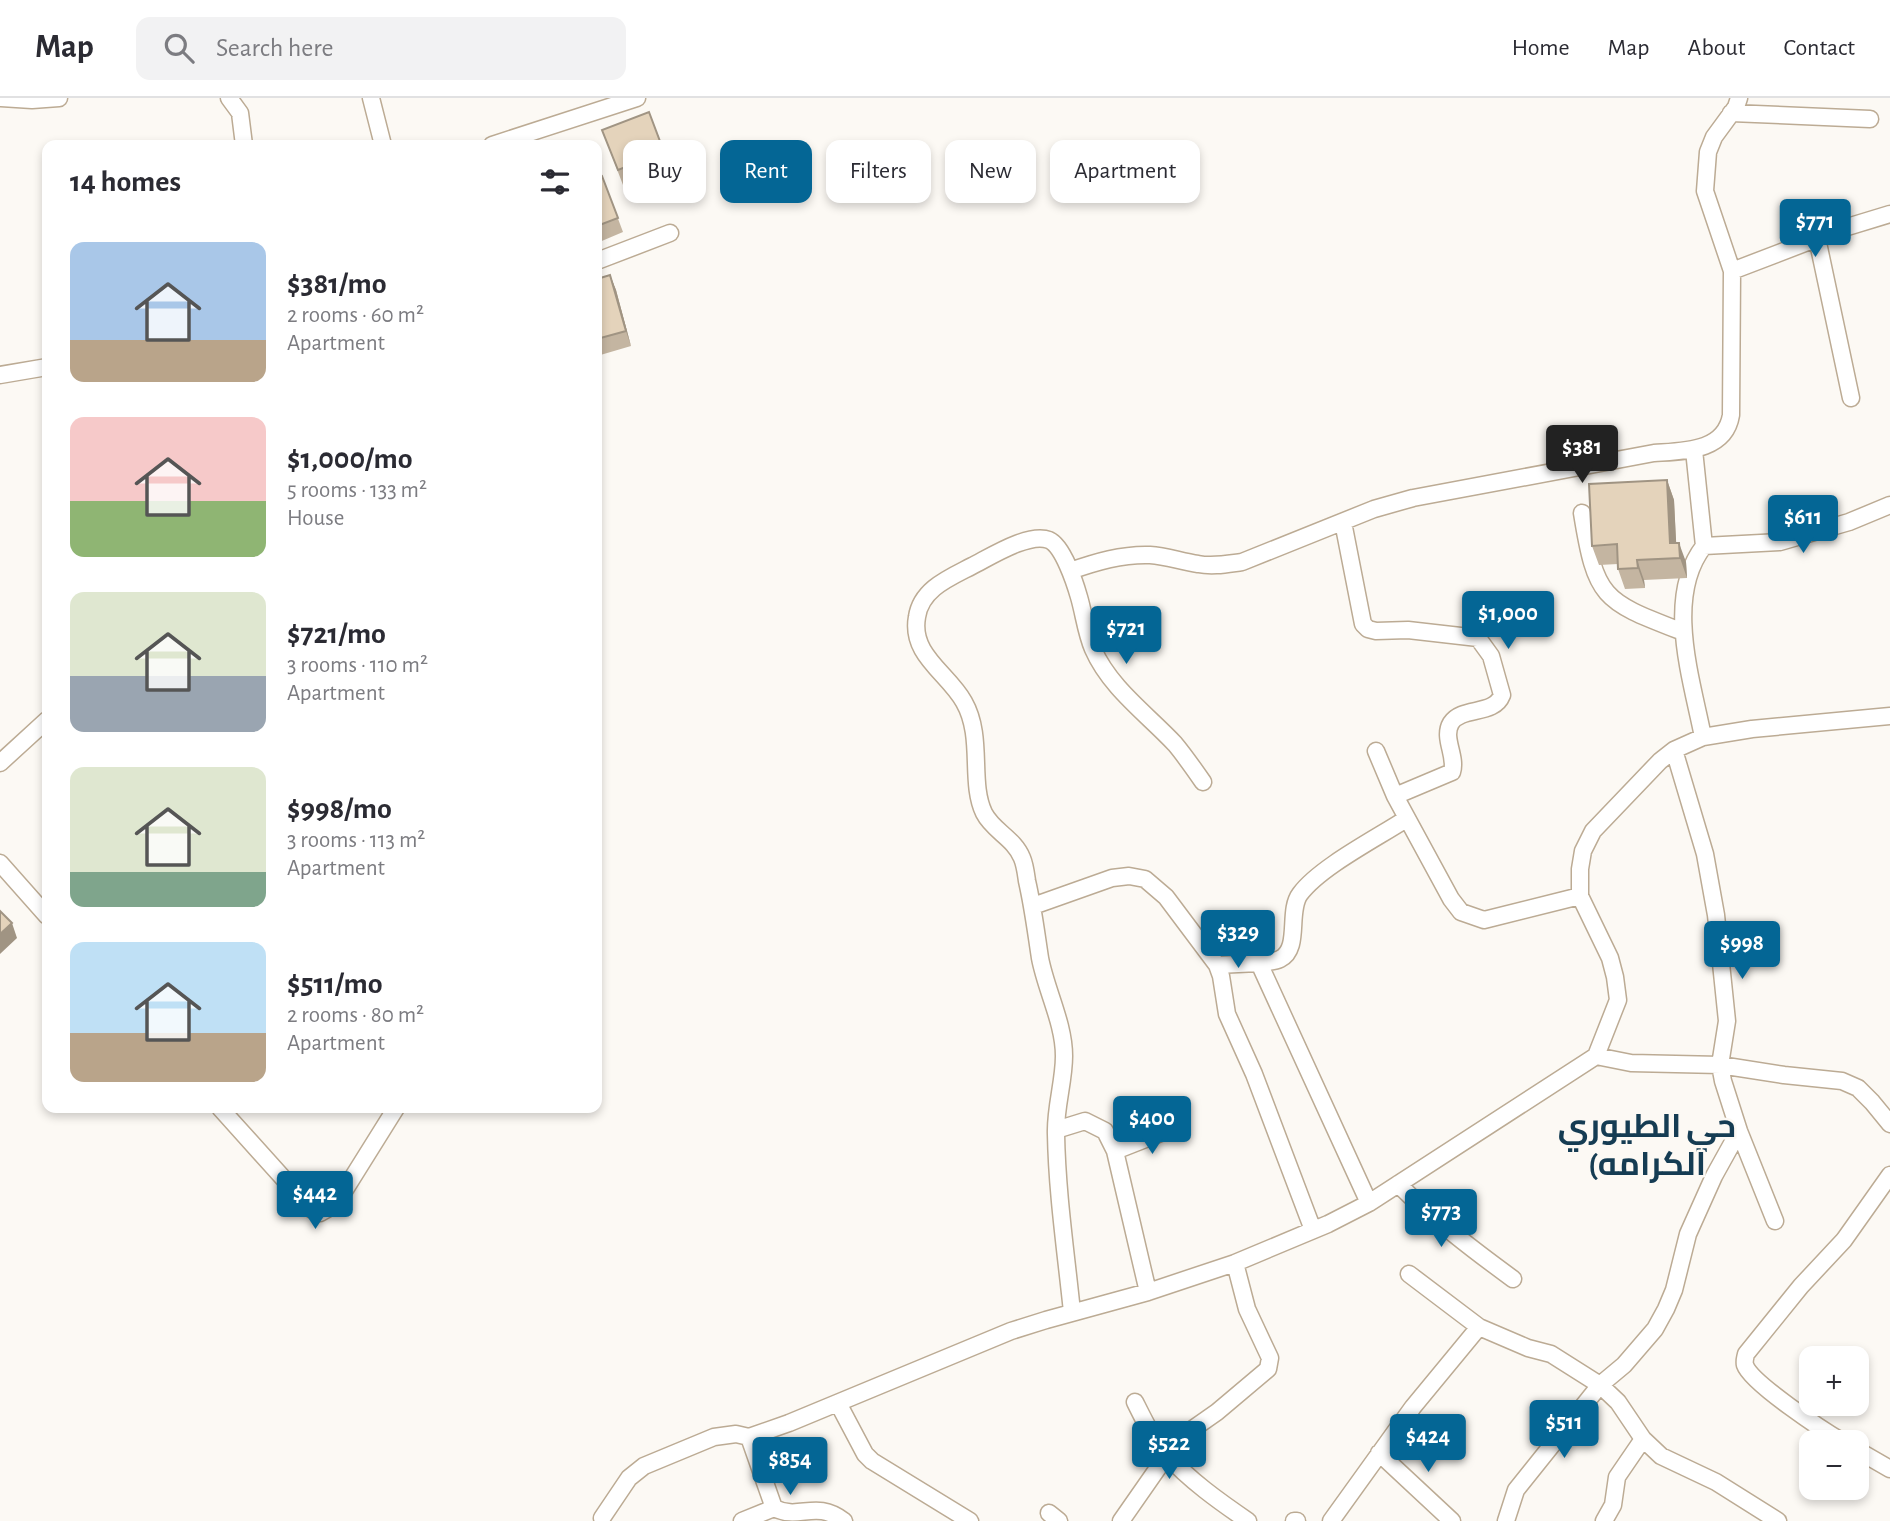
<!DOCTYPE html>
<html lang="en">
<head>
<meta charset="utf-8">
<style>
	:root { --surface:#fff; --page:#f2f2f3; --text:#2b2b33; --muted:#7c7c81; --line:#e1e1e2; --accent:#046695 }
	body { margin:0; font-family:"Alegreya Sans",Cairo,sans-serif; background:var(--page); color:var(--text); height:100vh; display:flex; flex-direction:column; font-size:26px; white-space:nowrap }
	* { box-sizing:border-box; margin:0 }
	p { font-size:23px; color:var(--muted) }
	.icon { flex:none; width:38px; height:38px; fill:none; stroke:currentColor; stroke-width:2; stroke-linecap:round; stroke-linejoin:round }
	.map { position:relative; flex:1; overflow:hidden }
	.details { position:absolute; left:42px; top:42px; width:560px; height:973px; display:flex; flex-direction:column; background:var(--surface); border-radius:14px; box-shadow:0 4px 10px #0003 }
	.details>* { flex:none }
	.top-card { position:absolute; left:623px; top:42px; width:665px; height:63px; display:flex; gap:14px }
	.buttons { position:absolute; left:1799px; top:1248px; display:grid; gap:14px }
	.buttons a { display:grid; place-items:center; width:70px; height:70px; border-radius:14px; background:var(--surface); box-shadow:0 4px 10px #0003; font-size:35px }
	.price { position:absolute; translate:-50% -60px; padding:0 16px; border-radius:7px; background:var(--accent); color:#fff; font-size:23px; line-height:46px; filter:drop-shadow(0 2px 4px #0008) }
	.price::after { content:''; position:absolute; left:50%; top:42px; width:21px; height:16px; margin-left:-10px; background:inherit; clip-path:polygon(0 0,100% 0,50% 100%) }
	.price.current { background:#222; color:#fff }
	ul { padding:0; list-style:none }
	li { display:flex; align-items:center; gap:21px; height:175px; padding:0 28px }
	li span { display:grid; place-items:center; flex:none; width:196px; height:140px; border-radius:14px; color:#555 }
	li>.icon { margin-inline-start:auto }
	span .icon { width:84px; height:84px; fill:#fffc; stroke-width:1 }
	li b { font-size:30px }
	h2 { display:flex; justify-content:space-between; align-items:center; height:84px; padding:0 28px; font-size:30px }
	.chip { padding:0 24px; border-radius:14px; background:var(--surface); box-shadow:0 4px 10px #0003; font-size:24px; line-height:63px }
	.chip.current { background:var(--accent); color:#fff }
	header { display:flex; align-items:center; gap:42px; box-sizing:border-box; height:98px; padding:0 35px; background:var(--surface); border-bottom:2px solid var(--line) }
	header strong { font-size:33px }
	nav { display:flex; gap:38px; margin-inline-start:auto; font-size:24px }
	.search { width:490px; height:63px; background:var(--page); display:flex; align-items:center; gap:18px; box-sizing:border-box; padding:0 24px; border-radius:14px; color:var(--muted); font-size:26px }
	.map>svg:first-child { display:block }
</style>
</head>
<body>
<header>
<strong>Map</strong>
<div class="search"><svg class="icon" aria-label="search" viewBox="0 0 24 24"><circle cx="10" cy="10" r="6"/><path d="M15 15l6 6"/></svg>Search here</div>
<nav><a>Home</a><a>Map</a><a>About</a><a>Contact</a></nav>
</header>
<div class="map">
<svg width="1890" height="1423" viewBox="0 0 1890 1423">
	<rect width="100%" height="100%" fill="#fcf9f4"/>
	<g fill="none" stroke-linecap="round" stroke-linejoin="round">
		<g stroke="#bcab94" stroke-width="19">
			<path id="street" d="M1,0L32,2L59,0
				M229,0L240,15L244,47
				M371,0L383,47
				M1731,15L1870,21
				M492,47L637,0
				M1817,140L1851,300
				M597,163L670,135
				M1732,173L1844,130L1890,116
				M0,277L47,269
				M1694,352L1704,448C1664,499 1692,582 1703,639
				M1582,415C1596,502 1603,503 1683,534
				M1343,424L1363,526L1368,531L1376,533L1408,532L1478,540L1491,558L1502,597C1494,618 1462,608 1451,625C1442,640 1457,658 1452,674L1395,698
				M1704,448L1780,444L1849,424L1890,407
				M1070,473C1096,464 1122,456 1150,457C1167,458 1182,464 1198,466C1213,469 1227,466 1242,464L1374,411L1413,400L1654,355C1683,353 1725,354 1731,317L1732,173L1705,93L1708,54L1714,39L1736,9L1739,0
				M1674,652L1705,756L1716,817L1727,923L1720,967L1723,983L1739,1033L1775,1123
				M1376,653L1395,698L1451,801L1461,814L1484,822L1580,798
				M0,665L47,622
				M0,765L47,818
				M1033,808L1112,780L1129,778L1145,781L1166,799L1217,867L1221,878L1227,916L1254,976L1313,1132
				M1259,865C1265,864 1274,864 1280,861C1301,851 1287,813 1300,796C1320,769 1377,740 1406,721
				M1217,867L1259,865L1369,1105
				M1596,958L1631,965L1720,967L1784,977L1842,983L1858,990L1872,1004L1890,1026
				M220,1010L311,1111L320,1115L336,1106L396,1010
				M1056,1032L1085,1023L1105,1033L1115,1053L1148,1194
				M1115,1053L1176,1029
				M1398,1086C1434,1122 1472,1151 1513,1181
				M1409,1176L1479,1229L1528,1250L1551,1256L1600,1287L1618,1304L1643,1341L1661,1358L1716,1384L1778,1423
				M1072,1214C1066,1155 1057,1095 1056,1036C1055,1010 1064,984 1064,958C1064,925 1046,892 1040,860C1036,834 1033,809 1027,783C1026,776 1025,767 1022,760C1014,740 993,733 984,715C969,684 984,639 964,604C948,575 910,557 917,519C921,491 949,480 972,468C990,459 1029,434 1049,442C1063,448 1075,485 1079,499C1084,516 1086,535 1093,551C1110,590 1147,616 1175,646C1185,658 1194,671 1203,684
				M1135,1304C1144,1322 1153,1341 1166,1356C1189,1382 1220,1404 1248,1423
				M838,1305L865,1356L872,1363L970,1423
				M749,1339L774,1410C800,1423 815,1401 844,1423
				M1843,1344C1824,1333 1751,1285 1745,1267C1744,1263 1745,1261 1746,1256L1801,1188L1844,1142L1890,1077
				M1857,1352L1890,1371
				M1379,1355L1452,1423
				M1049,1415L1059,1423
				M602,1420L629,1380L644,1368L714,1339L736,1336L749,1339L789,1325L1011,1233L1046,1222L1148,1194L1235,1165L1328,1126L1369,1105L1596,958L1618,902L1615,879L1610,860L1580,798V771L1583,753L1593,733L1660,663L1674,652L1703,639L1752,631L1890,618
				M742,1423L774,1410
				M1121,1423L1167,1357L1187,1335L1217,1314L1268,1271L1270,1260L1247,1211L1235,1165
				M1294,1423H1297
				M1331,1423L1413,1309L1479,1229
				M1506,1423L1516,1392L1600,1287L1624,1267L1655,1231L1666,1211L1674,1192L1688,1136L1714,1078L1739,1033
				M1604,1423L1613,1407L1617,1379L1643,1341"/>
		</g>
		<use href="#street" stroke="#fff" stroke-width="16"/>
	</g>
	<path fill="#c4b5a1" d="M649,14L670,68L623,87L602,32Z
		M602,78L623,134L597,145V80Z
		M610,177L616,192L631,248L597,258V181Z
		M1667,382L1674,402L1676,445L1686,464L1687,480L1644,482L1645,490L1625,491L1618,471V466L1599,467L1592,448Z"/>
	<path fill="#a09483" d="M610,177L616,192L631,248L626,233Z
		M1667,382L1674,402L1677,461L1670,445Z
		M1679,445L1686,464L1687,480L1680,460Z
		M1637,462L1644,482L1645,490L1638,470Z
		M12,825L17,840L0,856V836Z"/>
	<path fill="#e4d3bb" stroke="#a09483" stroke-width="2" d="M649,14L664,54L618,72L602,32Z
		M602,78L618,120L597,128V80Z
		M610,177L626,233L597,241V181Z
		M1667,382L1670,445H1679L1680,460L1637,462L1638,470L1618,471L1617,446L1592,448L1589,386Z
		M0,813L12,825L0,836Z"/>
	<g text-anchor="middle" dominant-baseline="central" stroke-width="5" stroke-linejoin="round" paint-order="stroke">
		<g font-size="33" font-weight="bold" fill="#153c53" stroke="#fcf9f4">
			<text x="1647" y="1029">حي الطيوري<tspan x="1647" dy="38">(الكرامه</tspan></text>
		</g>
	</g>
</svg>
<div class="buttons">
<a>+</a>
<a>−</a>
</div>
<b class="price" style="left:1815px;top:161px">$771</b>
<b class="price current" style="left:1582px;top:387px">$381</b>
<b class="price" style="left:1803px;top:457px">$611</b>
<b class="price" style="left:1508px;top:553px">$1,000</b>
<b class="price" style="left:1126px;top:568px">$721</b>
<b class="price" style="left:1238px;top:872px">$329</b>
<b class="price" style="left:1742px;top:883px">$998</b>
<b class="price" style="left:1152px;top:1058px">$400</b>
<b class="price" style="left:315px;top:1133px">$442</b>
<b class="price" style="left:1441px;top:1151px">$773</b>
<b class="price" style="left:1564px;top:1362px">$511</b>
<b class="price" style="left:1428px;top:1376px">$424</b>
<b class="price" style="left:1169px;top:1383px">$522</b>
<b class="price" style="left:790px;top:1399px">$854</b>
<div class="top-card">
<a class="chip">Buy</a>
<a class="chip current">Rent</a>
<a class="chip">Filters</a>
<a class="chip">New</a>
<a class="chip">Apartment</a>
</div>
<section class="details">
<h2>14 homes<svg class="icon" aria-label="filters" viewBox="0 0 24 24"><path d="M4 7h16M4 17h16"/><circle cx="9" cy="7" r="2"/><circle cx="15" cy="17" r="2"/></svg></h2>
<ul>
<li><span style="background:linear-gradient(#a9c7e8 70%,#b9a48a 0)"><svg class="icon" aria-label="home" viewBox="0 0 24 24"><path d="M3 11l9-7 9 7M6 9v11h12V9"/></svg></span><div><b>$381/mo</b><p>2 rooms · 60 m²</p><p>Apartment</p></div></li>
<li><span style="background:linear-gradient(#f6c9c9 60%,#8fb573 0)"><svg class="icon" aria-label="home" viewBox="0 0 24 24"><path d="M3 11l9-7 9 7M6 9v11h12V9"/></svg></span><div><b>$1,000/mo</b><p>5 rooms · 133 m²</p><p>House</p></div></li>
<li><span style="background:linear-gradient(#dfe7d0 60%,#9aa5b1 0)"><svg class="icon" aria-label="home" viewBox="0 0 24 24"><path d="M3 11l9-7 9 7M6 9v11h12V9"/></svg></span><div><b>$721/mo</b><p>3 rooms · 110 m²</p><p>Apartment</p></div></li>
<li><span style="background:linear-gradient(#dfe7d0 75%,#7fa58c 0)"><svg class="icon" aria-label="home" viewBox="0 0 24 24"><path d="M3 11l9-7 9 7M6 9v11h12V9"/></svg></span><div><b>$998/mo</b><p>3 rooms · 113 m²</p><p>Apartment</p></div></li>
<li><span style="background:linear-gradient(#bfe0f5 65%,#b9a48a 0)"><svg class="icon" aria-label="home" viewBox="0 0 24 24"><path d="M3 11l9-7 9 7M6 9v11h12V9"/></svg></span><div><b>$511/mo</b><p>2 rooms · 80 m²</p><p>Apartment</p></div></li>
</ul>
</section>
</div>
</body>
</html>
